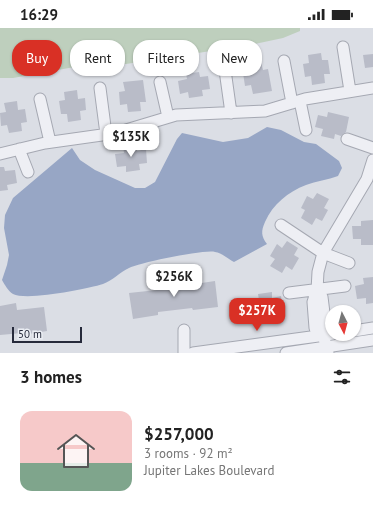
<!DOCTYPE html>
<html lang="en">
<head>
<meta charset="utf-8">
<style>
	:root { --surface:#fff; --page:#f2f2f2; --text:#222; --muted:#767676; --accent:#d93025 }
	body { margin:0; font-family:"PT Sans",sans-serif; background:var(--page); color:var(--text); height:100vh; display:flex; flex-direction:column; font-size:15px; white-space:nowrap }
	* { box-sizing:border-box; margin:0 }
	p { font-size:13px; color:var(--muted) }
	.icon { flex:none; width:22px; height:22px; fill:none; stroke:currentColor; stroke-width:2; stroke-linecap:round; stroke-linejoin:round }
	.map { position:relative; height:325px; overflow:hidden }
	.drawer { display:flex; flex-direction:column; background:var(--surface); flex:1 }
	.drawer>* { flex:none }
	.top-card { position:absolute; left:12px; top:12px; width:349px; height:36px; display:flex; gap:8px }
	.needle { width:26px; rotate:174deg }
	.fabs { position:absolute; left:325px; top:277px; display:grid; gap:8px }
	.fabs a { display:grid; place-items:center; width:36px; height:36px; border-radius:50%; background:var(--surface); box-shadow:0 1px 3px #0004; font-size:20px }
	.scale { position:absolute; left:12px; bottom:10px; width:70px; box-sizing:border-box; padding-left:4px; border:2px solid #262a3b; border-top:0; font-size:11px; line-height:14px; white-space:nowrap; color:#262a3b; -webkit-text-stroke:3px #eaedf3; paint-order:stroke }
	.price { position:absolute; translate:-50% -34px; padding:0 9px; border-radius:8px; background:#fff; color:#222; font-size:13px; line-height:26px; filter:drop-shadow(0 1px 2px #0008) }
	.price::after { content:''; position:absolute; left:50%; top:24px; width:12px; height:9px; margin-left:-6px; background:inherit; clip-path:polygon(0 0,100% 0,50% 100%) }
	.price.active { background:var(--accent); color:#fff }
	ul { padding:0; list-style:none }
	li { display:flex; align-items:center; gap:12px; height:100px; padding:0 20px }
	li span { display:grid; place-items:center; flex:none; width:112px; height:80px; border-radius:12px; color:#555 }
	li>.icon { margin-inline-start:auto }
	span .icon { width:48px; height:48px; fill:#fffc; stroke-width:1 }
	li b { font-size:17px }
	h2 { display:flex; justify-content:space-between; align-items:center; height:48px; padding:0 20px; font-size:17px }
	.pill { padding:0 14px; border-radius:16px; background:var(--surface); box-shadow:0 1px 3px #0004; font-size:14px; line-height:36px }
	.pill.active { background:var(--accent); color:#fff }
	.status { display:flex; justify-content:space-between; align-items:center; height:28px; padding:0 20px; background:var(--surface); direction:ltr }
	.status svg { height:11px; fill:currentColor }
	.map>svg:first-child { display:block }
</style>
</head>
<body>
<div class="status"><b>16:29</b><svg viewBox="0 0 49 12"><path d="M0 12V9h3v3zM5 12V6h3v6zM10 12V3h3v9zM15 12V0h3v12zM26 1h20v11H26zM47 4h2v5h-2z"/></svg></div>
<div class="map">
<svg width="373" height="325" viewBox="0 0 373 325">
	<rect width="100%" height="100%" fill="#dbdee5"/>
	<path fill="#becfbd" d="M0,0H300V3L283,10L250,17L126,36L80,38L13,50H0Z"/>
	<path fill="#97a6c5" d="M267,99L281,102L304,114L316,116L339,133L342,140L338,148C328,152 316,153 306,157C288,164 273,176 265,194C261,203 261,208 267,216L234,234C228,231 222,225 215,224C205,221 139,235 129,240C120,244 112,253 103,256C87,261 27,273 13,266C8,263 5,257 2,252L7,237L9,227L4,200L5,187L13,170L72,120L80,132L95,142L135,160H145L155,154L177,111L182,105L223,114L248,110Z"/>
	<path fill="#b9bcc8" d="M321,25L322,32H328L330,46H324L325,55L312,57L311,48L305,49L303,36L309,35L308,27Z
		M373,26V39L365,40L363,27Z
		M261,34L263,42L268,41L272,63L253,66L251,57L245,58L243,45L249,44L248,36Z
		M199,44L200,49L208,48L210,61L202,62L203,68L189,70L188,64L180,66L178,53L187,51L186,46Z
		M143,52L146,74H140L141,83L128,84L127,76L120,77L119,64L125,63L123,54Z
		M77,62L78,71L85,70L86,82L80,83L81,92L68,94L67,86H61L59,73L65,72L64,64Z
		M17,73L18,82L25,81L27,94L21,95L22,103L9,105L7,97L1,98L0,85L6,84L4,75Z
		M328,84L349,89L346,104L341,108L335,106L334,111L321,108L323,101L315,99L318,87L327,89Z
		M136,116L137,123L146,121L147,135L139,136L140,142L126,144V138L117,139L115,126L124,125L123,118Z
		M0,139H4L5,143L15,142L17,155L7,157L8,162L0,163Z
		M317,165L329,171L324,180L328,182L322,193L316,190L312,197L301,190L305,182L301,180L307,168L313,171Z
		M373,192V217H361V211H353L352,198H361V193Z
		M287,213L298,220L294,227L299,230L292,242L286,238L282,245L270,238L275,231L270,228L277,216L282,220Z
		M373,249V275L366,276V270L357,271L355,258L364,256L363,250Z
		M187,250L188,257L215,253L218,279L193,282L192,280L158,284V287L133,291L129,265L157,262L156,254Z
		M272,264V270L281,268L283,282L274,283L275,289L261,291V285L253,286L251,273L259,272L258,266Z
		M16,275L17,282L44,279L47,303L22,307V305L0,307V278Z"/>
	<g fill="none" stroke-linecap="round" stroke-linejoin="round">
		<g stroke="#a5a8b2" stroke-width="13">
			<path id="minor" d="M343,19L350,63
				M284,33L292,75
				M225,42L231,85
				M160,54L168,89
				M100,60L106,106
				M40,71L50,114
				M300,73L306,102
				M347,111L373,120
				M19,121L28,144
				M0,126L45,115L116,105L176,87L265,83L305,71L373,60
				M281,197L323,225L349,235
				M317,262L322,269L326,301L323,307
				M289,265L345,258
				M184,302V325
				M354,303L373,300
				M193,325L333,306
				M286,325L373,312
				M328,325L323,307L315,300L313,274L317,262L318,244L323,225L367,151L373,132"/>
		</g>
		<use href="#minor" stroke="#eeeff4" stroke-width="11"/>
	</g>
</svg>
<div class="fabs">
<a><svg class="needle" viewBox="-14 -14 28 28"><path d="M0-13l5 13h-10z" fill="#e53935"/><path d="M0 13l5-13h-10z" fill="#767676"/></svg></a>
</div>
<div class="scale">50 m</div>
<b class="price" style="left:131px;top:130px">$135K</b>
<b class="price" style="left:174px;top:270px">$256K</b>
<b class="price active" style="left:257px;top:304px">$257K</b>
<div class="top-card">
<a class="pill active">Buy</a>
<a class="pill">Rent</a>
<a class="pill">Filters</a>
<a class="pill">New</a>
</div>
</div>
<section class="drawer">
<h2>3 homes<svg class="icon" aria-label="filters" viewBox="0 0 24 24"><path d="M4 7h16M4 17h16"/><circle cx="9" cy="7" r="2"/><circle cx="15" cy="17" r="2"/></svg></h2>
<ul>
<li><span style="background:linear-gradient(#f6c9c9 65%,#7fa58c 0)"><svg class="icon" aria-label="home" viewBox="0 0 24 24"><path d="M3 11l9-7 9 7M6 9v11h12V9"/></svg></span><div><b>$257,000</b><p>3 rooms · 92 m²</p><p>Jupiter Lakes Boulevard</p></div></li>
</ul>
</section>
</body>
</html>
